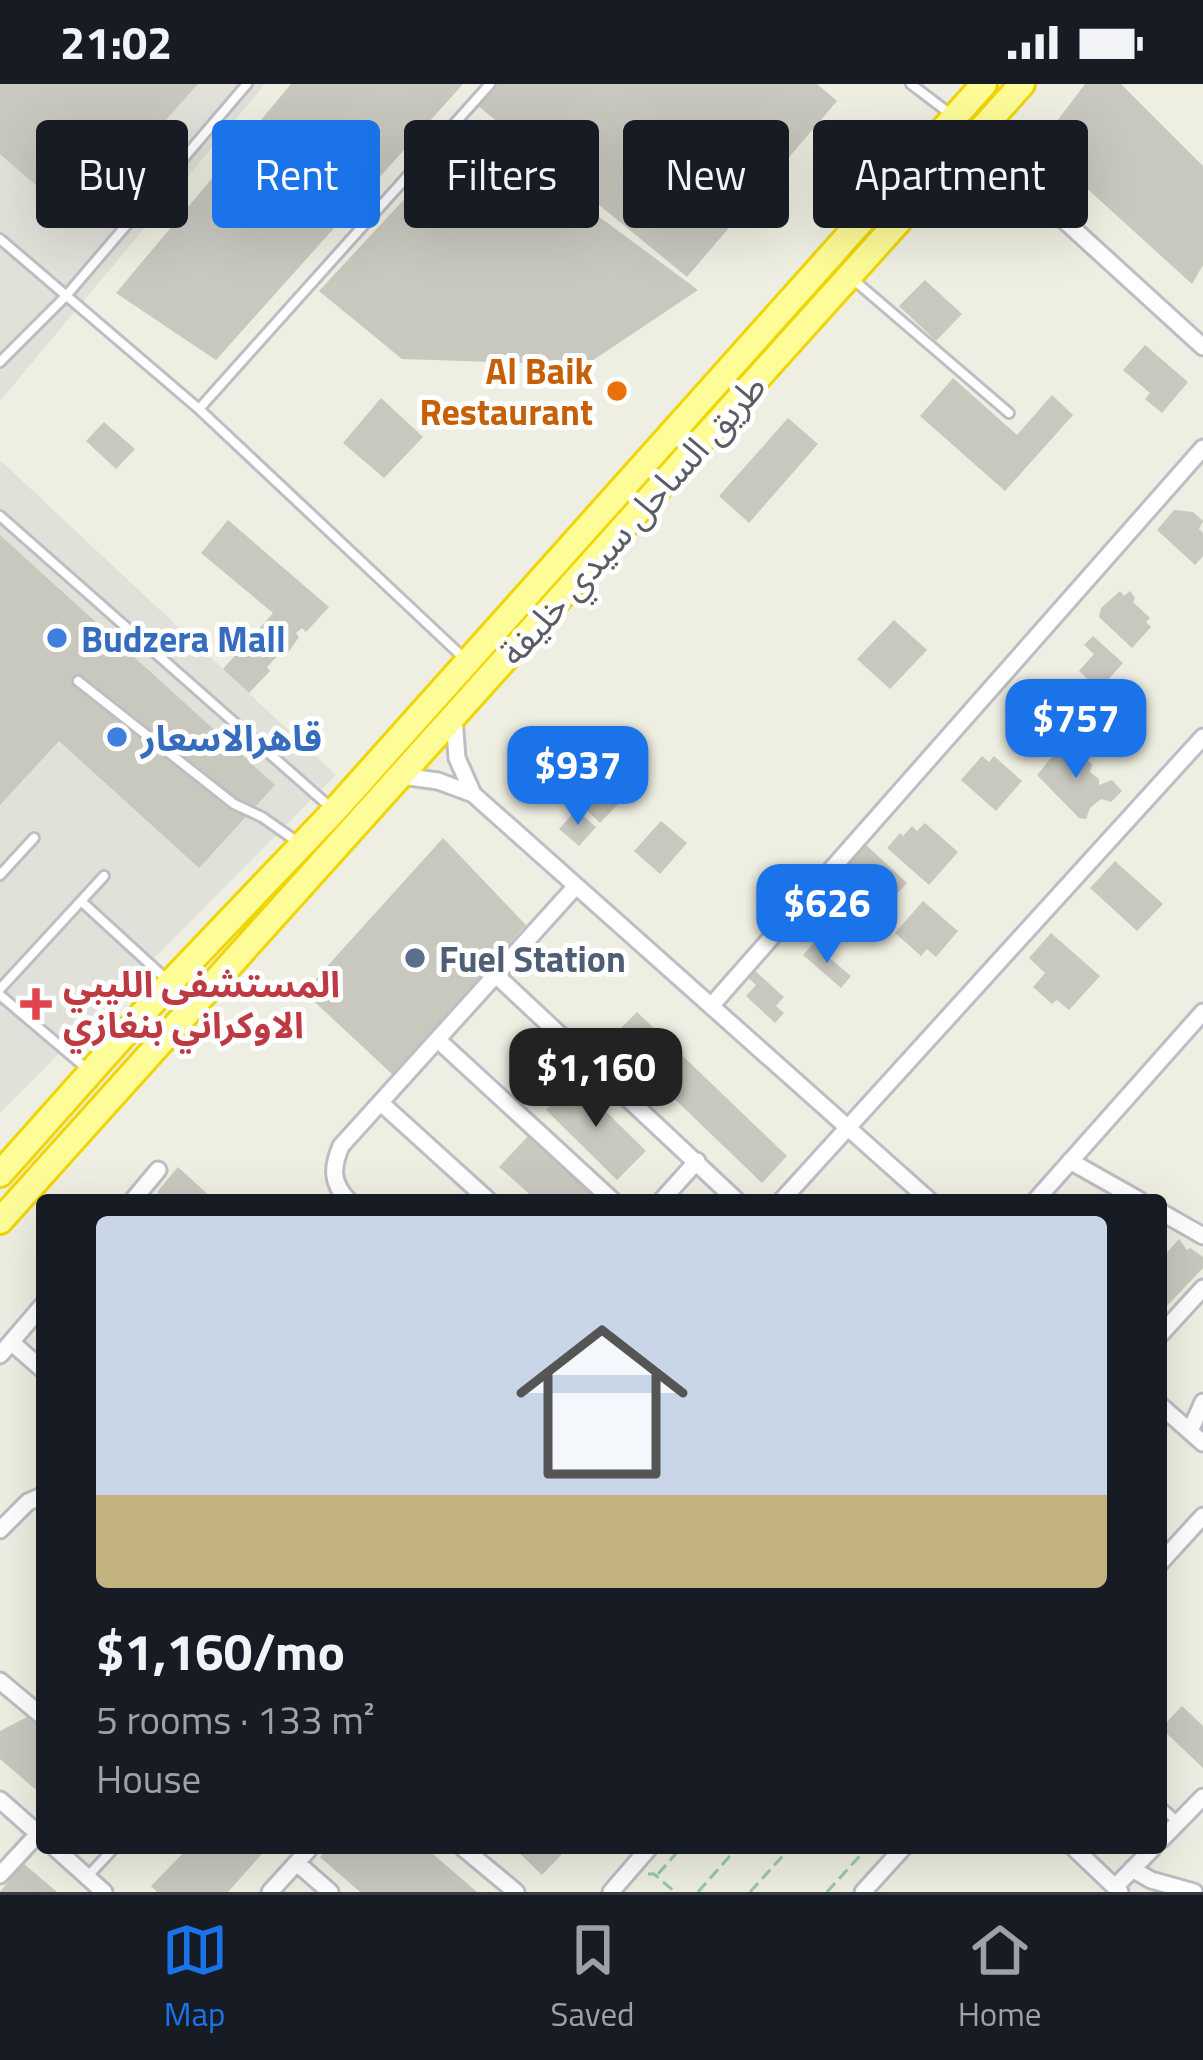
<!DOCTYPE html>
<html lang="en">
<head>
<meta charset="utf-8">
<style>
	:root { --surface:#171b24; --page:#20242c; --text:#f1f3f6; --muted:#9ea1a6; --line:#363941; --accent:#1a73e8 }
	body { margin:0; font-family:"Titillium Web","Noto Sans Arabic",sans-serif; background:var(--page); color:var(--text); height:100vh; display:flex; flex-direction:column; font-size:45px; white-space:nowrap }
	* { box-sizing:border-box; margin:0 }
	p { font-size:39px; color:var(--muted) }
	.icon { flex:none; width:66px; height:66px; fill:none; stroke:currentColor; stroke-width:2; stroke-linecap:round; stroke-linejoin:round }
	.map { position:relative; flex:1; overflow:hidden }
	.sheet { position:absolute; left:36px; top:1110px; width:1131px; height:660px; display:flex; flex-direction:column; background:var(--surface); border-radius:12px; box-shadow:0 12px 48px #0002 }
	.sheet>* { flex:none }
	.top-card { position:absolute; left:36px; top:36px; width:1131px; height:108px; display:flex; gap:24px }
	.price { position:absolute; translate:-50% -102px; padding:0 27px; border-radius:24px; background:var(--accent); color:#fff; font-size:39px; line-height:78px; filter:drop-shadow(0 3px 6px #0008) }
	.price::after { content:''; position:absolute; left:50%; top:72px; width:36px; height:27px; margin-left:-18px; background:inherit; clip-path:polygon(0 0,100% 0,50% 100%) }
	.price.active { background:#222; color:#fff }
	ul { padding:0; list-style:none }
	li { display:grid; align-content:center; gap:24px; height:636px; padding:0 60px }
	li span { display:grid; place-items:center; height:372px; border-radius:12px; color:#555 }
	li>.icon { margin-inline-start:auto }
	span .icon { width:216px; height:216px; fill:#fffc; stroke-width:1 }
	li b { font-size:51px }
	.tag { padding:0 42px; border-radius:12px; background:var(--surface); box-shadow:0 12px 48px #0002; font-size:42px; line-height:108px }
	.tag.active { background:var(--accent); color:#fff }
	.status { display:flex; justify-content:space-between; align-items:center; height:84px; padding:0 60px; background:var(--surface); direction:ltr }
	.status svg { height:33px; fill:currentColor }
	.menu { display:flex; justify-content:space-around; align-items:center; height:168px; border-top:3px solid var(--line); background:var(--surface); font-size:33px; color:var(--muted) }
	.menu a { display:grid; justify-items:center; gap:6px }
	.menu .active { color:var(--accent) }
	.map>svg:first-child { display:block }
</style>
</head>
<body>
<div class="status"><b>21:02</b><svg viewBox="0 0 49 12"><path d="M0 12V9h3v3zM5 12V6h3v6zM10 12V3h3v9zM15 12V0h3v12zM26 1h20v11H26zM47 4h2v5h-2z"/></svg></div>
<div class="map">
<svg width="1203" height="1808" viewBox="0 0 1203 1808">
	<rect width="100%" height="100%" fill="#eeeee2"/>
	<path fill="#e1e1da" d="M0,0H265L0,317Z
		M0,376L336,691L0,1029Z"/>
	<path fill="#c9c8bf" d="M0,0H198L76,136L0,70Z
		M291,0H463L216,276L116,209Z
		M497,0H817L837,17L687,193L477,21Z
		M1085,0H1121L1203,82V181L1192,200L1039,61Z
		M474,40L698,206L586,281L402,275L319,207Z
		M925,196L962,230L936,257L899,222Z
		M1145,261L1188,298L1162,329L1145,315L1150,309L1123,286Z
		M953,294L1017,351L1052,311L1073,331L1005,407L920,332Z
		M381,314L423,353L384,394L343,359Z
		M788,334L818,360L749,439L719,412Z
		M104,338L135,365L116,385L86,357Z
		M1174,426L1193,428L1203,437L1199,445L1203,449V472L1195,481L1157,446Z
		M228,436L329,523L306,548L302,544L296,549L299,553L288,569L283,566L267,583L270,587L249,609L223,585L273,529L201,469Z
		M0,451L275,701L199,784L59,657L0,721Z
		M1120,507L1124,512L1130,507L1135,514L1133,518L1150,534L1146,538L1151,543L1132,564L1099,533L1101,524Z
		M894,536L927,566L890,605L857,575Z
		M1093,552L1123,579L1099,606L1079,587L1094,570L1084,561Z
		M1065,657L1092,680L1090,688L1099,695V701L1112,696L1122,707L1111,718L1101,715L1090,724L1086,735L1079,734L1037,691Z
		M982,672L989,678L994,672L1022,697L996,727L961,696Z
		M608,687L618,696L613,701L625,713L600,739L578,718Z
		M576,726L596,743L579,762L559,745Z
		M661,737L687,759L660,790L634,767Z
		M925,739L958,768L929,801L887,764L900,749L903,752L912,742L917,747Z
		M443,754L526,841L393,991L304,908Z
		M865,760L907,799L876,832L834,794Z
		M1115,777L1163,820L1137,847L1090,804Z
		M923,817L958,847L936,873L927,865L921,872L895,849Z
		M1051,849L1100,892L1069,926L1057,916L1052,920L1033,903L1045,889L1029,874Z
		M813,860L851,892L841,904L803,871Z
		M754,886L784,913L776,922L784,929L775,939L746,912L756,901L747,893Z
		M637,928L787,1072L762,1099L611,954Z
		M575,997L646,1067L617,1096L546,1026Z
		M529,1051L600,1116H536L499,1083Z
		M178,1083L214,1116H163L157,1108Z
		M1179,1155L1187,1166L1190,1164L1203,1173V1184L1166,1223L1161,1219V1175Z
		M1182,1622L1203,1642V1684L1161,1644Z
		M29,1632L42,1644V1711L0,1675V1647Z
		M188,1764H267L228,1808H157L151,1802Z
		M328,1764H426L477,1808H360L320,1773Z
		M514,1764H568L542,1791Z
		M23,1779L57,1808H0Z"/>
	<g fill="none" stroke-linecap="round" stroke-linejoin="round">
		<g stroke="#bdbec4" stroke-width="14">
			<path id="service" d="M911,0L953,32
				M0,155L199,325L466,576
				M855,197L1009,329
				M0,278L65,213L247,0
				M199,325L490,0
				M0,432L329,722
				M78,597L234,720L262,733L299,759
				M0,791L34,754
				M81,817L165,894
				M0,905L104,792
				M0,911L86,984
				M1161,1723L1178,1738
				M87,1793L114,1764"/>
		</g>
		<g stroke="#bdbec4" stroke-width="21">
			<path id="minor" d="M974,54L1203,263
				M454,634L457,674L473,710
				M402,692L438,697L473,710L929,1116
				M496,891L736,1116
				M711,922L1203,364
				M438,956L612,1116
				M381,1019L488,1116
				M1070,1077L1139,1116
				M133,1116L158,1086
				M348,1116C331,1099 332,1083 341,1062L576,802
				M662,1116L697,1077
				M782,1116L1203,653
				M1036,1116L1203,928
				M1161,1128L1203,1152
				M1161,1250L1203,1204
				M11,1258L42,1285
				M0,1271L42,1222
				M1161,1322L1203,1359
				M1190,1347L1203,1318
				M0,1446L28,1418L42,1412
				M1161,1478L1203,1432
				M0,1597L42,1632
				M0,1716L42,1753
				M1161,1756L1203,1713
				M55,1764L104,1808
				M463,1764L516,1808
				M1074,1764L1120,1808
				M297,1779L330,1808
				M1132,1785L1151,1796L1194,1808
				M0,1791L38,1750
				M1115,1803L1153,1764
				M270,1808L310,1764
				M611,1808L649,1764
				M863,1808L903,1764"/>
		</g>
		<g stroke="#f0d500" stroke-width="30">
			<path id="trunk" d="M0,1090L170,899L334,727L984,0
				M0,1137L1022,0"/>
		</g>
		<path stroke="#96c8ae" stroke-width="3" stroke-dasharray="12 6" stroke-linecap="butt" d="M648,1790H654L675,1808
			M658,1790L681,1764
			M698,1808L737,1764
			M750,1808L790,1764
			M827,1808L867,1764"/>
		<use href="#service" stroke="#fff" stroke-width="8"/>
		<use href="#minor" stroke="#fff" stroke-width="15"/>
		<use href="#trunk" stroke="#fefc97" stroke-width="24"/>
	</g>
	<circle fill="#e8710a" stroke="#fff" stroke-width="4.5" cx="617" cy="307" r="12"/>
	<g fill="#3f7fe0" stroke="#fff" stroke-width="4.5">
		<circle cx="57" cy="554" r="12"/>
		<circle cx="117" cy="653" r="12"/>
	</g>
	<circle fill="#5c6f8a" stroke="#fff" stroke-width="4.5" cx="415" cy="874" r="12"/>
	<path fill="#e0444e" stroke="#fff" stroke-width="4.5" d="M30 902h12v12h12v12h-12v12h-12v-12h-12v-12h12z"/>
	<g text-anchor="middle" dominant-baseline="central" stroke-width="10" stroke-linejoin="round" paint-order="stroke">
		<g font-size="36" font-weight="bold" fill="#c56008" stroke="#fff" text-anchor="end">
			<text x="593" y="286">Al Baik<tspan x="593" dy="41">Restaurant</tspan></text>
		</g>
		<g font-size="36" fill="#5b5d64" stroke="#fff">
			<text transform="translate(632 435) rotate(-48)">طريق الساحل سيدي خليفة</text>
		</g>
		<g font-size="36" font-weight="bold" fill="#366cbe" stroke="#fff" text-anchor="start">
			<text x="81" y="554">Budzera Mall</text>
			<text x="141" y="653">قاهرالاسعار</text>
		</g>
		<g font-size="36" font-weight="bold" fill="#4e5e75" stroke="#fff" text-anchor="start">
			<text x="439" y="874">Fuel Station</text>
		</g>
		<g font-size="36" font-weight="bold" fill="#be3a42" stroke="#fff" text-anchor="start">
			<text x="63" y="899">المستشفى الليبي<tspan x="63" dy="41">الاوكراني بنغازي</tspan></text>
		</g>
	</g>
</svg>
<b class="price" style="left:1076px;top:697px">$757</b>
<b class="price" style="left:578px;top:744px">$937</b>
<b class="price" style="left:827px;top:882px">$626</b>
<b class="price active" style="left:596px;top:1046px">$1,160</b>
<div class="top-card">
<a class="tag">Buy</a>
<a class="tag active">Rent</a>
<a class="tag">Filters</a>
<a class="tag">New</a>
<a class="tag">Apartment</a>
</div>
<section class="sheet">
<ul>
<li><span style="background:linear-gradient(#c9d6e8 75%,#c2b280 0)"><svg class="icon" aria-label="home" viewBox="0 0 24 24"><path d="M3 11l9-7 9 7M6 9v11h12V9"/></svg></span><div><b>$1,160/mo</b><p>5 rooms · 133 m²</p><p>House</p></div></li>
</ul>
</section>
</div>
<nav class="menu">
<a class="active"><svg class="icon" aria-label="map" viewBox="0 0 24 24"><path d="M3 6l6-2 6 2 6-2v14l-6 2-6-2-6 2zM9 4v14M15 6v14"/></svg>Map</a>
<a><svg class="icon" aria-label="saved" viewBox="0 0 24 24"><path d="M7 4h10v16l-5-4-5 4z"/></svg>Saved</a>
<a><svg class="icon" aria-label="home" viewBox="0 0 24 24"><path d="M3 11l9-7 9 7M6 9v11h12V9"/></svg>Home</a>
</nav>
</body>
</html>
